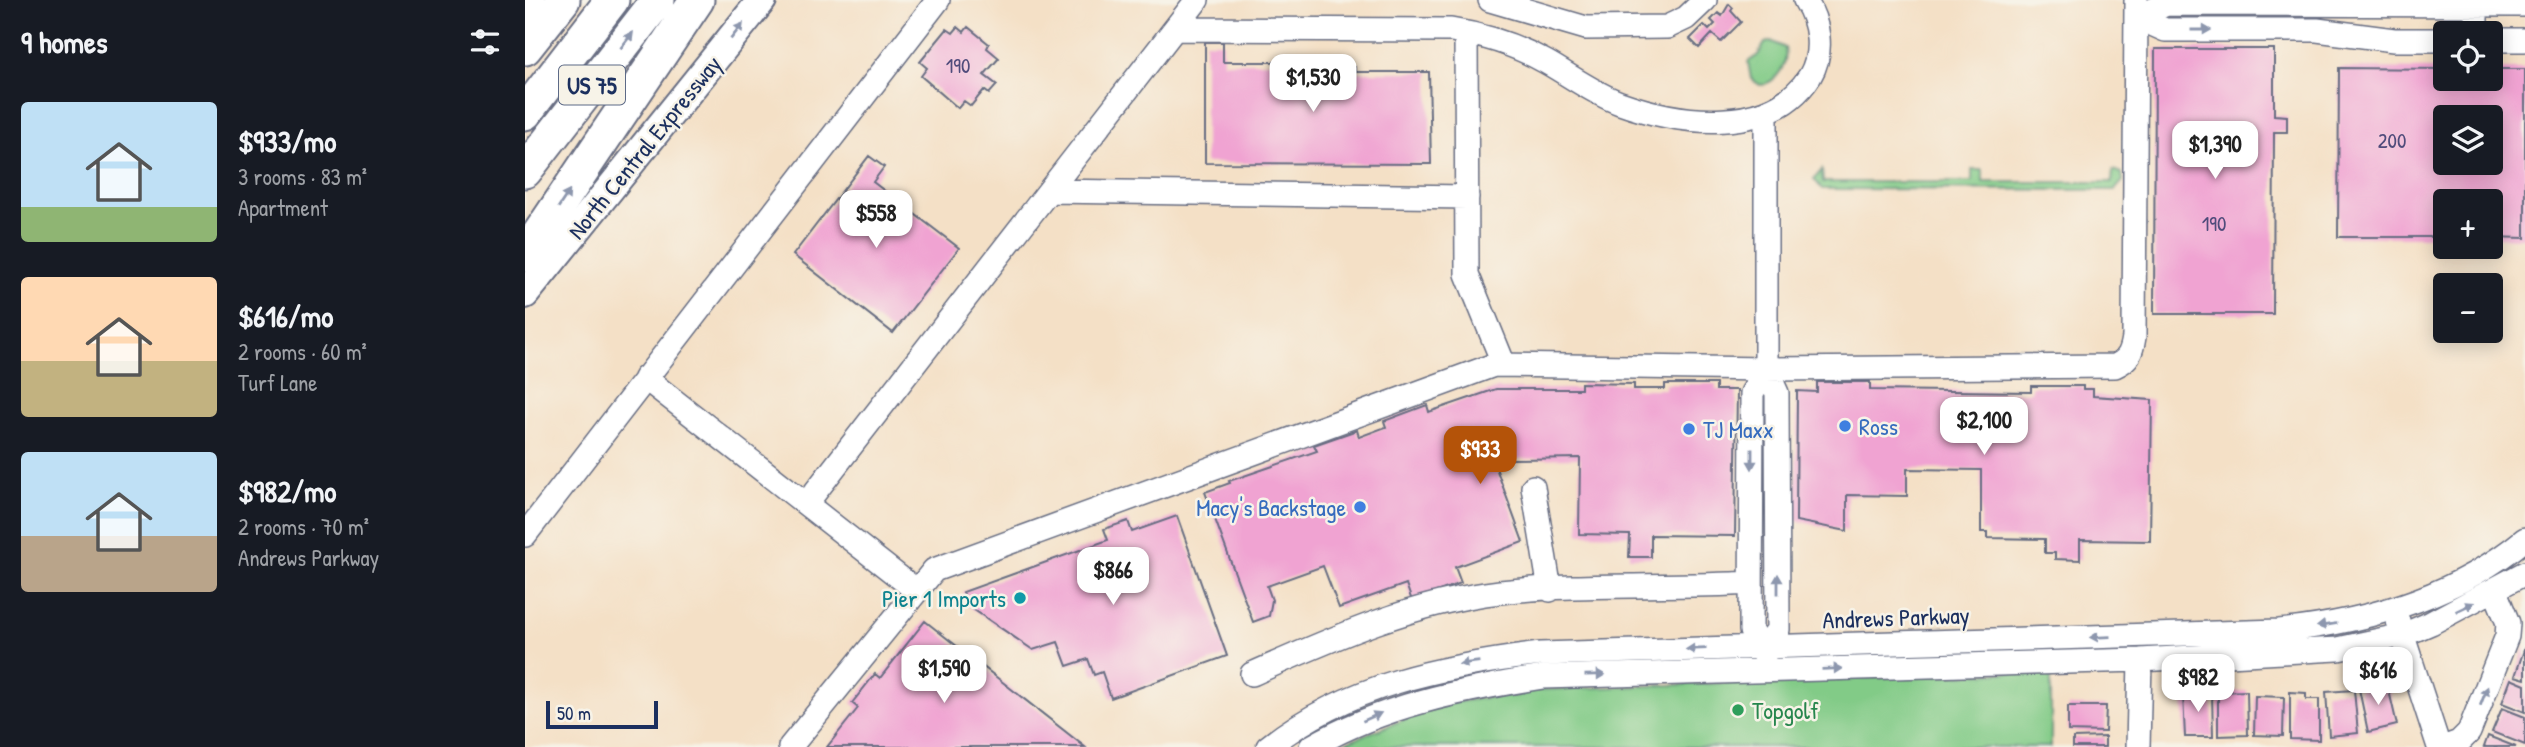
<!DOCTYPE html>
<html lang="en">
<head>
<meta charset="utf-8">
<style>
	:root { --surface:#171b24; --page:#20242c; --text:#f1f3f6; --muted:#9ea1a6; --accent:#b45309 }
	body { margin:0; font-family:"Patrick Hand",sans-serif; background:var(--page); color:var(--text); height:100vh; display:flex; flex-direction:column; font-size:26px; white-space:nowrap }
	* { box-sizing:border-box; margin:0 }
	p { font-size:23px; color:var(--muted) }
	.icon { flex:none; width:38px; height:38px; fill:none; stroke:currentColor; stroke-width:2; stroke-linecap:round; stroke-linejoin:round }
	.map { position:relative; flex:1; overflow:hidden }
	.sheet { display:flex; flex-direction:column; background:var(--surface); width:525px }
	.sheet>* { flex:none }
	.controls { position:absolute; left:1908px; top:21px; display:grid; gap:14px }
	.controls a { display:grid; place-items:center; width:70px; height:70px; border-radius:7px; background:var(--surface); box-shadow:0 4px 18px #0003; font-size:35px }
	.scale { position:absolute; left:21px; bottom:18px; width:112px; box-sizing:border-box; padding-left:7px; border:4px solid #1b2f5e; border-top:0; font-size:19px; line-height:24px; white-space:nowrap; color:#1b2f5e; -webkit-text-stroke:5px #f7f3e8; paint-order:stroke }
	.price { position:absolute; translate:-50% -60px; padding:0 16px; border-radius:14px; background:#fff; color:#222; font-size:23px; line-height:46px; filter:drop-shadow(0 2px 4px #0008) }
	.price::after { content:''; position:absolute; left:50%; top:42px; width:21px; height:16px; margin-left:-10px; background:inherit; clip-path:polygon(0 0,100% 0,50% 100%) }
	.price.selected { background:var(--accent); color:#fff }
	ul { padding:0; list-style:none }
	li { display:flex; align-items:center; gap:21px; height:175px; padding:0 21px }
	li span { display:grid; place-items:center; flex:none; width:196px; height:140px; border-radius:7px; color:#555 }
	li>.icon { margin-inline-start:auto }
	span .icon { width:84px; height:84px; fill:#fffc; stroke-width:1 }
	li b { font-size:30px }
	h2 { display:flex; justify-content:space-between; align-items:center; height:84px; padding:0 21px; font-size:30px }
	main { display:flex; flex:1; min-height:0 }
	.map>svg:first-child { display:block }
</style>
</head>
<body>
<main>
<section class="sheet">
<h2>9 homes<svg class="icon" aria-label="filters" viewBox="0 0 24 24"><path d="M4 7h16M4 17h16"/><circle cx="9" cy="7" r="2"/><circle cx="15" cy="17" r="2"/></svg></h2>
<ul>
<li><span style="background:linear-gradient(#bfe0f5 75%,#8fb573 0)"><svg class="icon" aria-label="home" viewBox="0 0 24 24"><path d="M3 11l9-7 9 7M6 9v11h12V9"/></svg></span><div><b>$933/mo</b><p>3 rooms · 83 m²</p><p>Apartment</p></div></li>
<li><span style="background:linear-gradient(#ffd9b3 60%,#c2b280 0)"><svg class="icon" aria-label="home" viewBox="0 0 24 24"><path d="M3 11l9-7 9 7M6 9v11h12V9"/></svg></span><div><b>$616/mo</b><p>2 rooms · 60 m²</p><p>Turf Lane</p></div></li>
<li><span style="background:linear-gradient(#bfe0f5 60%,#b9a48a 0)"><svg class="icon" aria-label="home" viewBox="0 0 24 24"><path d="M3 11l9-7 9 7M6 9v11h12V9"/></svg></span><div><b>$982/mo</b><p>2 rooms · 70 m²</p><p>Andrews Parkway</p></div></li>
</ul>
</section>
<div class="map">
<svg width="2000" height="747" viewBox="0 0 2000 747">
	<rect width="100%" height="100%" fill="#f7f3e8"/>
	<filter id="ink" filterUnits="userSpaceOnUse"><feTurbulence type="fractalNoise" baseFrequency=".0143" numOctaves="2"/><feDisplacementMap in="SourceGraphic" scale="14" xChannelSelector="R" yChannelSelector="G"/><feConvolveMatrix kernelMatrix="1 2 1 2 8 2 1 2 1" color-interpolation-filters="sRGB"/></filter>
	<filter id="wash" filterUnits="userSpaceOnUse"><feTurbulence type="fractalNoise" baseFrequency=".00686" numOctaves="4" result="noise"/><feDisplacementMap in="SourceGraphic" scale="28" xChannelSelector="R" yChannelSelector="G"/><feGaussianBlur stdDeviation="1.57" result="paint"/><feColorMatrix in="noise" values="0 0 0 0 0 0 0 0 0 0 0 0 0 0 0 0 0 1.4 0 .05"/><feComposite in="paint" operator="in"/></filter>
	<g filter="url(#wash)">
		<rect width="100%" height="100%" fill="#f4e0c6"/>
		<path fill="#82cb87" stroke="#4e7d72" stroke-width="2" d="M1246,41L1260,48C1263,64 1252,83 1235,85L1226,79L1223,62L1233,55L1240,43Z
			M1297,170L1298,182H1447V170H1458V182H1587L1588,170L1597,173L1598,181L1590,190L1297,189L1289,179Z
			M1526,671V747H808L919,704L1007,690Z"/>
		<g id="blocks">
			<path fill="#f0a3d2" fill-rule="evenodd" d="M1204,4L1208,8L1206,11L1216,22L1196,42L1187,34L1174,48L1165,39L1179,25L1184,30L1190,24L1186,20L1193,13L1197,16Z
				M433,27L439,32L443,27L464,44L462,48L474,58L459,75L472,85L464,94L459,90L446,106L439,101L433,108L396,76L402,68L395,62L422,29L428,33Z
				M680,42H698V62H783V67H830V72H904L906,164L680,163Z
				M1630,49H1749V115L1762,116V132H1749L1748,314H1629Z
				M1814,68L1920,69V79H1965V69H2000V238L1965,237V201H1920V237H1813ZM1920,117H1965V163H1920Z
				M344,156L359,167L348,182L434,248L368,333L268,255Z
				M1292,382H1345V390L1506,392V386H1558V389H1568V396L1627,400L1625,541L1555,540V560L1530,559V553H1520V539L1462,538V532H1456V470L1382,469V496L1322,495V531L1271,521L1272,391L1292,392Z
				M1056,383L1109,384V389H1140V384H1191V390H1212L1210,536L1126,535V557H1104L1105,535L1054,534L1055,458L987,459L970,465L998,542L930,567L936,583L887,601L881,584L814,608L798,566L742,586L747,600L744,616L728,622L680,492L705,483L704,481L792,451L789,445L832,430L834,437L861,427L859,421L902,405L904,412L971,389H1056Z
				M652,516L702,656L586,698L577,672L569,675L563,659L542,666L533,642L508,650L442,605L438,592L583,540L579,529L603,521L607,532Z
				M400,621L560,747H302L333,708L327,703L350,674L355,678Z
				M2000,647V679L1990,676Z
				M1986,679L2000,685V712L1977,703Z
				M1862,682L1872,725L1843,732L1834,689Z
				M1670,686H1680L1681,693H1687L1688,737H1660L1658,694L1670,693Z
				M1829,690L1833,733L1804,736L1801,692Z
				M1722,691L1723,735L1693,736V692Z
				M1765,692L1781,693V699H1794V740L1765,739Z
				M1730,696L1759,697L1758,736L1729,735Z
				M1543,706H1581L1580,732L1543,731Z
				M1977,708L2000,717V745L1967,732Z
				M1963,736L1991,747H1959Z
				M1580,737V747H1548V738Z"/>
		</g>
	</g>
	<g filter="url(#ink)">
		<use href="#blocks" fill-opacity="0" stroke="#676d82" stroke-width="2"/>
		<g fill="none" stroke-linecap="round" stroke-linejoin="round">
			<g stroke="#676d82" stroke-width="26">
				<path id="minor" d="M965,0L1061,28L1142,27L1161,18L1180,0
					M1951,4V33
					M1611,17L1642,4L2000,5
					M1611,17L1640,30H1792L1869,40H1920
					M650,29L926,30C959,35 991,45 1021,62C1046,76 1068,93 1095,103C1154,124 1246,137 1285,76C1299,52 1294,22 1280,0
					M941,33L942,274L979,365
					M1965,40H2000
					M524,191L942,197
					M120,378L392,591
					M1008,487L1025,590
					M281,504L672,0
					M0,535L413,0
					M1873,621L1914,747
					M1239,647L1226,631L1227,393L1241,369
					M1239,657V647L1253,630L1252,393L1241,369V112
					M727,674C806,639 888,602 975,592C1056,583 1145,588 1226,583
					M265,747L409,570L969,365L1241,369L1590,366C1604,360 1607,351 1609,337L1611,0
					M743,747C823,684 918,666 1016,654L1754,631C1841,622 1931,596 2000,539
					M786,747C858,705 937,690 1018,677L1615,660L1813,649L1878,635L1906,623L2000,573
					M1613,747L1615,660
					M1920,747L1934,742L1944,732L1982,636L1983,623L1970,591"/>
			</g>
			<g stroke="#676d82" stroke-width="32">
				<path id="major" d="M0,8L6,0
					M0,294L237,0"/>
			</g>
			<g stroke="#676d82" stroke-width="37">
				<path id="highway" d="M0,48L38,0
					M0,113L87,0
					M0,171L133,0
					M0,255L172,0"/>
			</g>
			<use href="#minor" stroke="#fff" stroke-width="23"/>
			<use href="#major" stroke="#fff" stroke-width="28"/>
			<use href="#highway" stroke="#fff" stroke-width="33"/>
		</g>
		<defs><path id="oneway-solid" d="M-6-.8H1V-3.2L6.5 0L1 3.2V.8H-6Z" transform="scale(1.75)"/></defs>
		<g fill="#8d97ae">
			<use href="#oneway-solid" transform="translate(1676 30)"/>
			<use href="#oneway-solid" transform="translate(212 31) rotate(-52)"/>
			<use href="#oneway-solid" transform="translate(102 40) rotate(-52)"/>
			<use href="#oneway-solid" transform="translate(39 199) rotate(-56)"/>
			<use href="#oneway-solid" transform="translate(1227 459) rotate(90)"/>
			<use href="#oneway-solid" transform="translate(1253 584) rotate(-90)"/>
			<use href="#oneway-solid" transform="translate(1940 607) rotate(-26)"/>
			<use href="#oneway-solid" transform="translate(1802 625) rotate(171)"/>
			<use href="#oneway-solid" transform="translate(1575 637) rotate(178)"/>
			<use href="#oneway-solid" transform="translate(1171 649) rotate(178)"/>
			<use href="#oneway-solid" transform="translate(944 663) rotate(173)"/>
			<use href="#oneway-solid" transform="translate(1307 669) rotate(-2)"/>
			<use href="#oneway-solid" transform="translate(1070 675) rotate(-1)"/>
			<use href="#oneway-solid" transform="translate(1959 696) rotate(-69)"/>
			<use href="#oneway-solid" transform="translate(847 717) rotate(-24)"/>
		</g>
	</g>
	<g fill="#3f7fe0" stroke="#f7f3e8" stroke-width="2.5">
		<circle cx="1320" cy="426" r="7"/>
		<circle cx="1164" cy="429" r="7"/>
		<circle cx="835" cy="507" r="7"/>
	</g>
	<circle fill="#0f9aa8" stroke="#f7f3e8" stroke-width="2.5" cx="495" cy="598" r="7"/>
	<circle fill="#2e9e5b" stroke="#f7f3e8" stroke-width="2.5" cx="1213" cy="710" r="7"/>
	<g text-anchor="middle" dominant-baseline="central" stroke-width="5" stroke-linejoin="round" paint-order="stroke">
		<g font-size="21" fill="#504c7b">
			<text x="433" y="65">190</text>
			<text x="1867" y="140">200</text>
			<text x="1689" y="223">190</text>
		</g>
		<rect fill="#f7f3e8" stroke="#5d6a87" stroke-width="2" x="34" y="65.5" width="66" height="39" rx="5"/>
		<g font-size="23" font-weight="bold" fill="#1b2f5e">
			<text x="67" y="85">US 75</text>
		</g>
		<g font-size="24" fill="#1b2f5e" stroke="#f7f3e8">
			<text transform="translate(119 147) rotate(-51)">North Central Expressway</text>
			<text transform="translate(1371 617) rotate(-2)">Andrews Parkway</text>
		</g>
		<g font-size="24" fill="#366cbe" stroke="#f7f3e8" text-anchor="start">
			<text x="1334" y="426">Ross</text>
			<text x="1178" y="429">TJ Maxx</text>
			<text x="821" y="507" text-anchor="end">Macy's Backstage</text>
		</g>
		<g font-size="24" fill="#0d838f" stroke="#f7f3e8" text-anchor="end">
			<text x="481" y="598">Pier 1 Imports</text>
		</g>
		<g font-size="24" fill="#27864d" stroke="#f7f3e8" text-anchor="start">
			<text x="1227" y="710">Topgolf</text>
		</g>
	</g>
</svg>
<div class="controls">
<a><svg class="icon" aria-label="locate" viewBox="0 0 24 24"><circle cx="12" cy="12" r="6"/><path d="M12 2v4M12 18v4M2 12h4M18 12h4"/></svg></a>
<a><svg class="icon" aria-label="layers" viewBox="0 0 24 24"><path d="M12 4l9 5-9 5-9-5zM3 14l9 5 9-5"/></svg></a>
<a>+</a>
<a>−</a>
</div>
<div class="scale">50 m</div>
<b class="price" style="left:788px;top:114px">$1,530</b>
<b class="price" style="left:1690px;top:181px">$1,390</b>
<b class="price" style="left:351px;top:250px">$558</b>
<b class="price" style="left:1459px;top:457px">$2,100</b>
<b class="price selected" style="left:955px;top:486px">$933</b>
<b class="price" style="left:588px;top:607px">$866</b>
<b class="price" style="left:419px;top:705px">$1,590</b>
<b class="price" style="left:1853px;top:707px">$616</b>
<b class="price" style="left:1673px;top:714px">$982</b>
</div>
</main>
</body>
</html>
